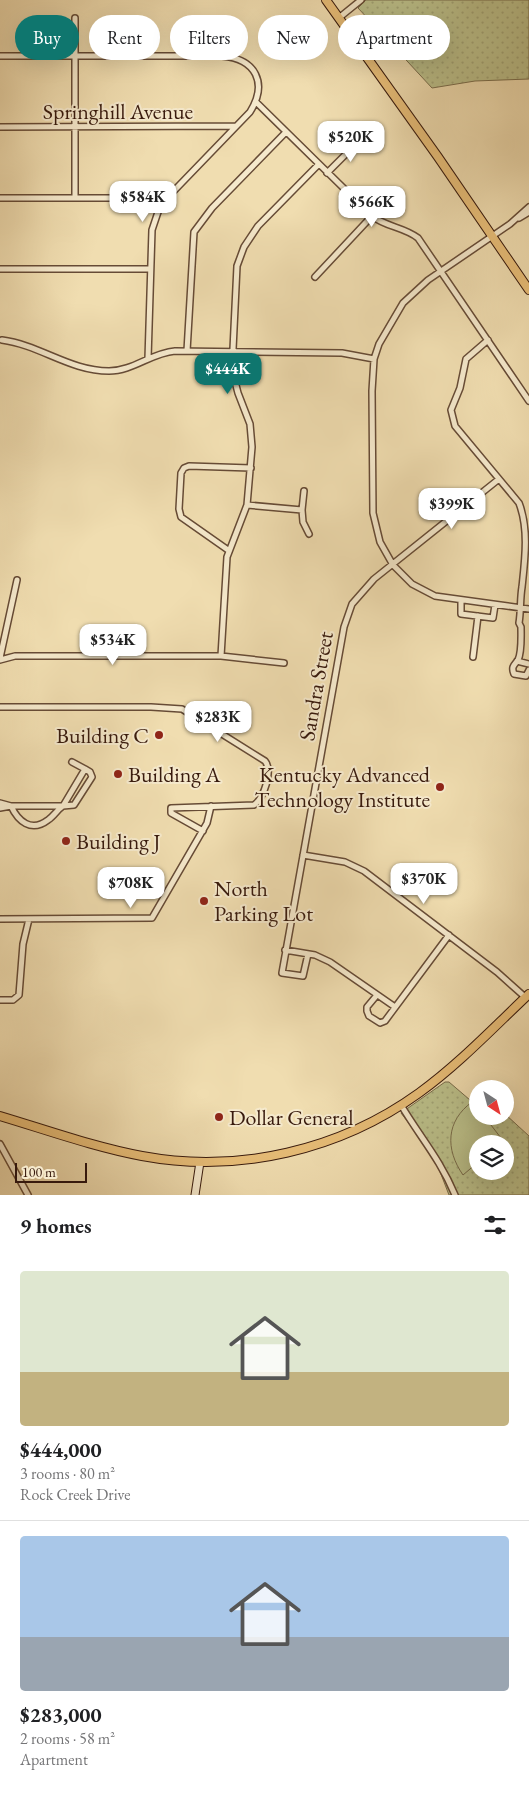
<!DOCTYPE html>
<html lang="en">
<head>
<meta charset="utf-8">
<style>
	:root { --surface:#fff; --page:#f2f2f2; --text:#202124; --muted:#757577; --line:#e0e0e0; --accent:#0f766e }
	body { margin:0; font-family:"EB Garamond",serif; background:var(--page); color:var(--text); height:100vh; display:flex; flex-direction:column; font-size:19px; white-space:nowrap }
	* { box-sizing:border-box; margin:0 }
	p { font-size:16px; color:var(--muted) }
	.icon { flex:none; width:28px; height:28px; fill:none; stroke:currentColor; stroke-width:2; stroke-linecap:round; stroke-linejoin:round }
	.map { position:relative; height:1195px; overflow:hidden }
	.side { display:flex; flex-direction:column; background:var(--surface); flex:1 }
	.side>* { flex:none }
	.hud { position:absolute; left:15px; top:15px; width:500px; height:45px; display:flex; gap:10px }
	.needle { width:32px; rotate:144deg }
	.fabs { position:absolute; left:469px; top:1080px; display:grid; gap:10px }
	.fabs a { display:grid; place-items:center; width:45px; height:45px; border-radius:50%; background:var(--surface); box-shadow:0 5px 20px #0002; font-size:25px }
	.scale { position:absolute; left:15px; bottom:12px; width:72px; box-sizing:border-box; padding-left:5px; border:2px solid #381a0d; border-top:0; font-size:14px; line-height:18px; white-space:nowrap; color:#381a0d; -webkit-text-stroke:4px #f5e9cc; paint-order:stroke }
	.price { position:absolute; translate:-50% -42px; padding:0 11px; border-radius:10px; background:#fff; color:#222; font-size:16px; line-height:32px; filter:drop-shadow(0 1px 2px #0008) }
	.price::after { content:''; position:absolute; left:50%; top:30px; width:15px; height:11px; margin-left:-8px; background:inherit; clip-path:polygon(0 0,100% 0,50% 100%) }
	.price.active { background:var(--accent); color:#fff }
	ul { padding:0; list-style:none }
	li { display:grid; align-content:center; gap:10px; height:265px; padding:0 20px }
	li+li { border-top:1px solid var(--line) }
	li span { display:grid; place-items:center; height:155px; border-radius:5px; color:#555 }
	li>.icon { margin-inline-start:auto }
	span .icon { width:90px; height:90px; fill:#fffc; stroke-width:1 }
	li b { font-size:21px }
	h2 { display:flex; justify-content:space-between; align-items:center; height:60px; padding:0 20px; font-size:21px }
	.chip { padding:0 18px; border-radius:22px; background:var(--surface); box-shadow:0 5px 20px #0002; font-size:18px; line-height:45px }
	.chip.active { background:var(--accent); color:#fff }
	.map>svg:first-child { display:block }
</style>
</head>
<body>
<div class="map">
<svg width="529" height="1195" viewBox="0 0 529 1195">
	<defs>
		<pattern id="park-dots" width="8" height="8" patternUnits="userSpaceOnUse" patternTransform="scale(1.25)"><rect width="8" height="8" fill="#bbc08b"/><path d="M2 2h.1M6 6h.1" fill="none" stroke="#a2a477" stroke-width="1.8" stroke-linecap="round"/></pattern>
	</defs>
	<rect width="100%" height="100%" fill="#f0ddb0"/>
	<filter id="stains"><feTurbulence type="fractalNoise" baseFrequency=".004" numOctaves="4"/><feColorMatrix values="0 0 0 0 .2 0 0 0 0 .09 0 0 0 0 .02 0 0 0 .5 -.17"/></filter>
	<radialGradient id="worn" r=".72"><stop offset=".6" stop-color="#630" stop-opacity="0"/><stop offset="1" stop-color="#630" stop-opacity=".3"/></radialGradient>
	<path fill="url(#park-dots)" stroke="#7a6d4c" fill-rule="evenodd" d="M366,0H529V79L475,81L432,88L358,8Z
		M445,1082H449L477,1106L478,1116H505V1114L529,1136V1195H449L434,1156L401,1113ZM478,1144H505V1171H478Z"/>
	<path fill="#bbc08b" stroke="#7a6d4c" d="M472,1102L477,1108L478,1116H484L501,1138L500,1144H478L477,1163L463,1175C445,1149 446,1121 472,1102Z"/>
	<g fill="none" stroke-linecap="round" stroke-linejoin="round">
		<g stroke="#664b36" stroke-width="8">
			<path id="street" d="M340,17L361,0
				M0,56H222C256,59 268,83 250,112L167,198L158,212L152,230L148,359
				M256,102L372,216C386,227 404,227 418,238L529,401
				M0,127L236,126
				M327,173L361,139
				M75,197V18
				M0,198H167
				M529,207L510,224L428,280L403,303L379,344L374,359L372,391L373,513L380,542L393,565L412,584L435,596L529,609
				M519,218L529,212
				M0,269H150
				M315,277L372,216
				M2,340C40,345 70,371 109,371C133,371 151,353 175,351L342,353L374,359
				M488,340L466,359L460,388L451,410L455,426L519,503C529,529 525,559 522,587C520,599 521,611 519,623L521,627C521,636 522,652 518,660C514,665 511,667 514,674L526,676L529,670
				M187,351L194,232L212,208L285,133
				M247,505L302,510L303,522L309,534
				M302,510L304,491
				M228,550L181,517L179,509L181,473L184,468L189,466L251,468
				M461,600V614L493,618L495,605
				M221,656L227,557L247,505L252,447L250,424L238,393L232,370L237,266L244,247L258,226L318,165
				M473,657L478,616
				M0,658L17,580
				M0,660L15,656H221L284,663
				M517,661L529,664
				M0,707H151L182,709L265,761C273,771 264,798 254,805L171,808V813L203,831
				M72,762L85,769L63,806H11C18,821 31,833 48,820C54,816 57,810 63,806L74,805L92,777L90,772L85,769
				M0,803L11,806L0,808
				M303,855L345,862L364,871L497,972L525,997
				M0,919L152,918L207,823L211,806
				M285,950L315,955L330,962L395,1007
				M308,954L303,976L282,973L344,627L352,604L374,579L499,479
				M377,995L367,1007V1011L369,1016L380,1023L385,1021L449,935
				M0,1000H13L19,995L23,944L29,919
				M401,1105C420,1137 440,1159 455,1195
				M0,1144L28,1195"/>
		</g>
		<g stroke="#381a0d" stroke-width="9">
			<path id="secondary" d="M195,1195L200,1162"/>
		</g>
		<g stroke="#381a0d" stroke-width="10">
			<path id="primary" d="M326,0L438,157L529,290
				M0,1116C47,1130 94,1147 142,1156C239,1174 340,1150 419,1093C459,1064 494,1027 529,994"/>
		</g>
		<use href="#street" stroke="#f5e9cc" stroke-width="5"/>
		<use href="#secondary" stroke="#f5e9cc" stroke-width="7"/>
		<use href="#primary" stroke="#e8be78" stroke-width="8"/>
	</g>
	<g fill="#8f2418" stroke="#f5e9cc" stroke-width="2">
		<circle cx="159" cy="735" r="5"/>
		<circle cx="118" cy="774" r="5"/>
		<circle cx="440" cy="787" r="5"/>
		<circle cx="66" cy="841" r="5"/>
		<circle cx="204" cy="901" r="5"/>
		<circle cx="219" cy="1117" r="5"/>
	</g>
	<g text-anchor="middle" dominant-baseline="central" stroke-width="4" stroke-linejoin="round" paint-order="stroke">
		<g font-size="22" fill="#381a0d" stroke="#f5e9cc">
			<text x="118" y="111">Springhill Avenue</text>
			<text transform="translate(316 686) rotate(-80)">Sandra Street</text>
		</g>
		<g font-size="22" fill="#381a0d" stroke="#f5e9cc" text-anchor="start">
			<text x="149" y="735" text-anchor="end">Building C</text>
			<text x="128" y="774">Building A</text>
			<text x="430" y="774" text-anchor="end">Kentucky Advanced<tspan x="430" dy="25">Technology Institute</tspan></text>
			<text x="76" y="841">Building J</text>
			<text x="214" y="888">North<tspan x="214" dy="25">Parking Lot</tspan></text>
			<text x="229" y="1117">Dollar General</text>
		</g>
	</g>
	<rect width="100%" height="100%" filter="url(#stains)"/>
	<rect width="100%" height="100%" fill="url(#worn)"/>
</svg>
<div class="fabs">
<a><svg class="needle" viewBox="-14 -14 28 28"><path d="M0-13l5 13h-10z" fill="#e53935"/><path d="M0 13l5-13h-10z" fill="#757577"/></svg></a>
<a><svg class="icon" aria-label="layers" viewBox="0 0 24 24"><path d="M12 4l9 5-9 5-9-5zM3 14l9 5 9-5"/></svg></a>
</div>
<div class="scale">100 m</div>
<b class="price" style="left:351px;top:163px">$520K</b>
<b class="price" style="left:143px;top:223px">$584K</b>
<b class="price" style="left:372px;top:228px">$566K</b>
<b class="price active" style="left:228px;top:395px">$444K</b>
<b class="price" style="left:452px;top:530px">$399K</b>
<b class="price" style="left:113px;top:666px">$534K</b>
<b class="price" style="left:218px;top:743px">$283K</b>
<b class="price" style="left:424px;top:905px">$370K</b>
<b class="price" style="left:131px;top:909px">$708K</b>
<div class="hud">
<a class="chip active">Buy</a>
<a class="chip">Rent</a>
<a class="chip">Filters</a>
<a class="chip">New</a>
<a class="chip">Apartment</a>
</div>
</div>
<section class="side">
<h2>9 homes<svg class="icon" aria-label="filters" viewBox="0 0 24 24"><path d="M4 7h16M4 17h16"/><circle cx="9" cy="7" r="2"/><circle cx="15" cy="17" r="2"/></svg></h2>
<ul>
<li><span style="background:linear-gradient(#dfe7d0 65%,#c2b280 0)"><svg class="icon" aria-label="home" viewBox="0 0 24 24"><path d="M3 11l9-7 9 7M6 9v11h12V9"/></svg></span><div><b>$444,000</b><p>3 rooms · 80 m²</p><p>Rock Creek Drive</p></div></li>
<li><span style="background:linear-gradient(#a9c7e8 65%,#9aa5b1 0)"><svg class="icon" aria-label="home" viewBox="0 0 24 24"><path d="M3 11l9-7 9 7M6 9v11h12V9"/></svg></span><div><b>$283,000</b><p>2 rooms · 58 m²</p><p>Apartment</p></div></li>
</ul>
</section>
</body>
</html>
